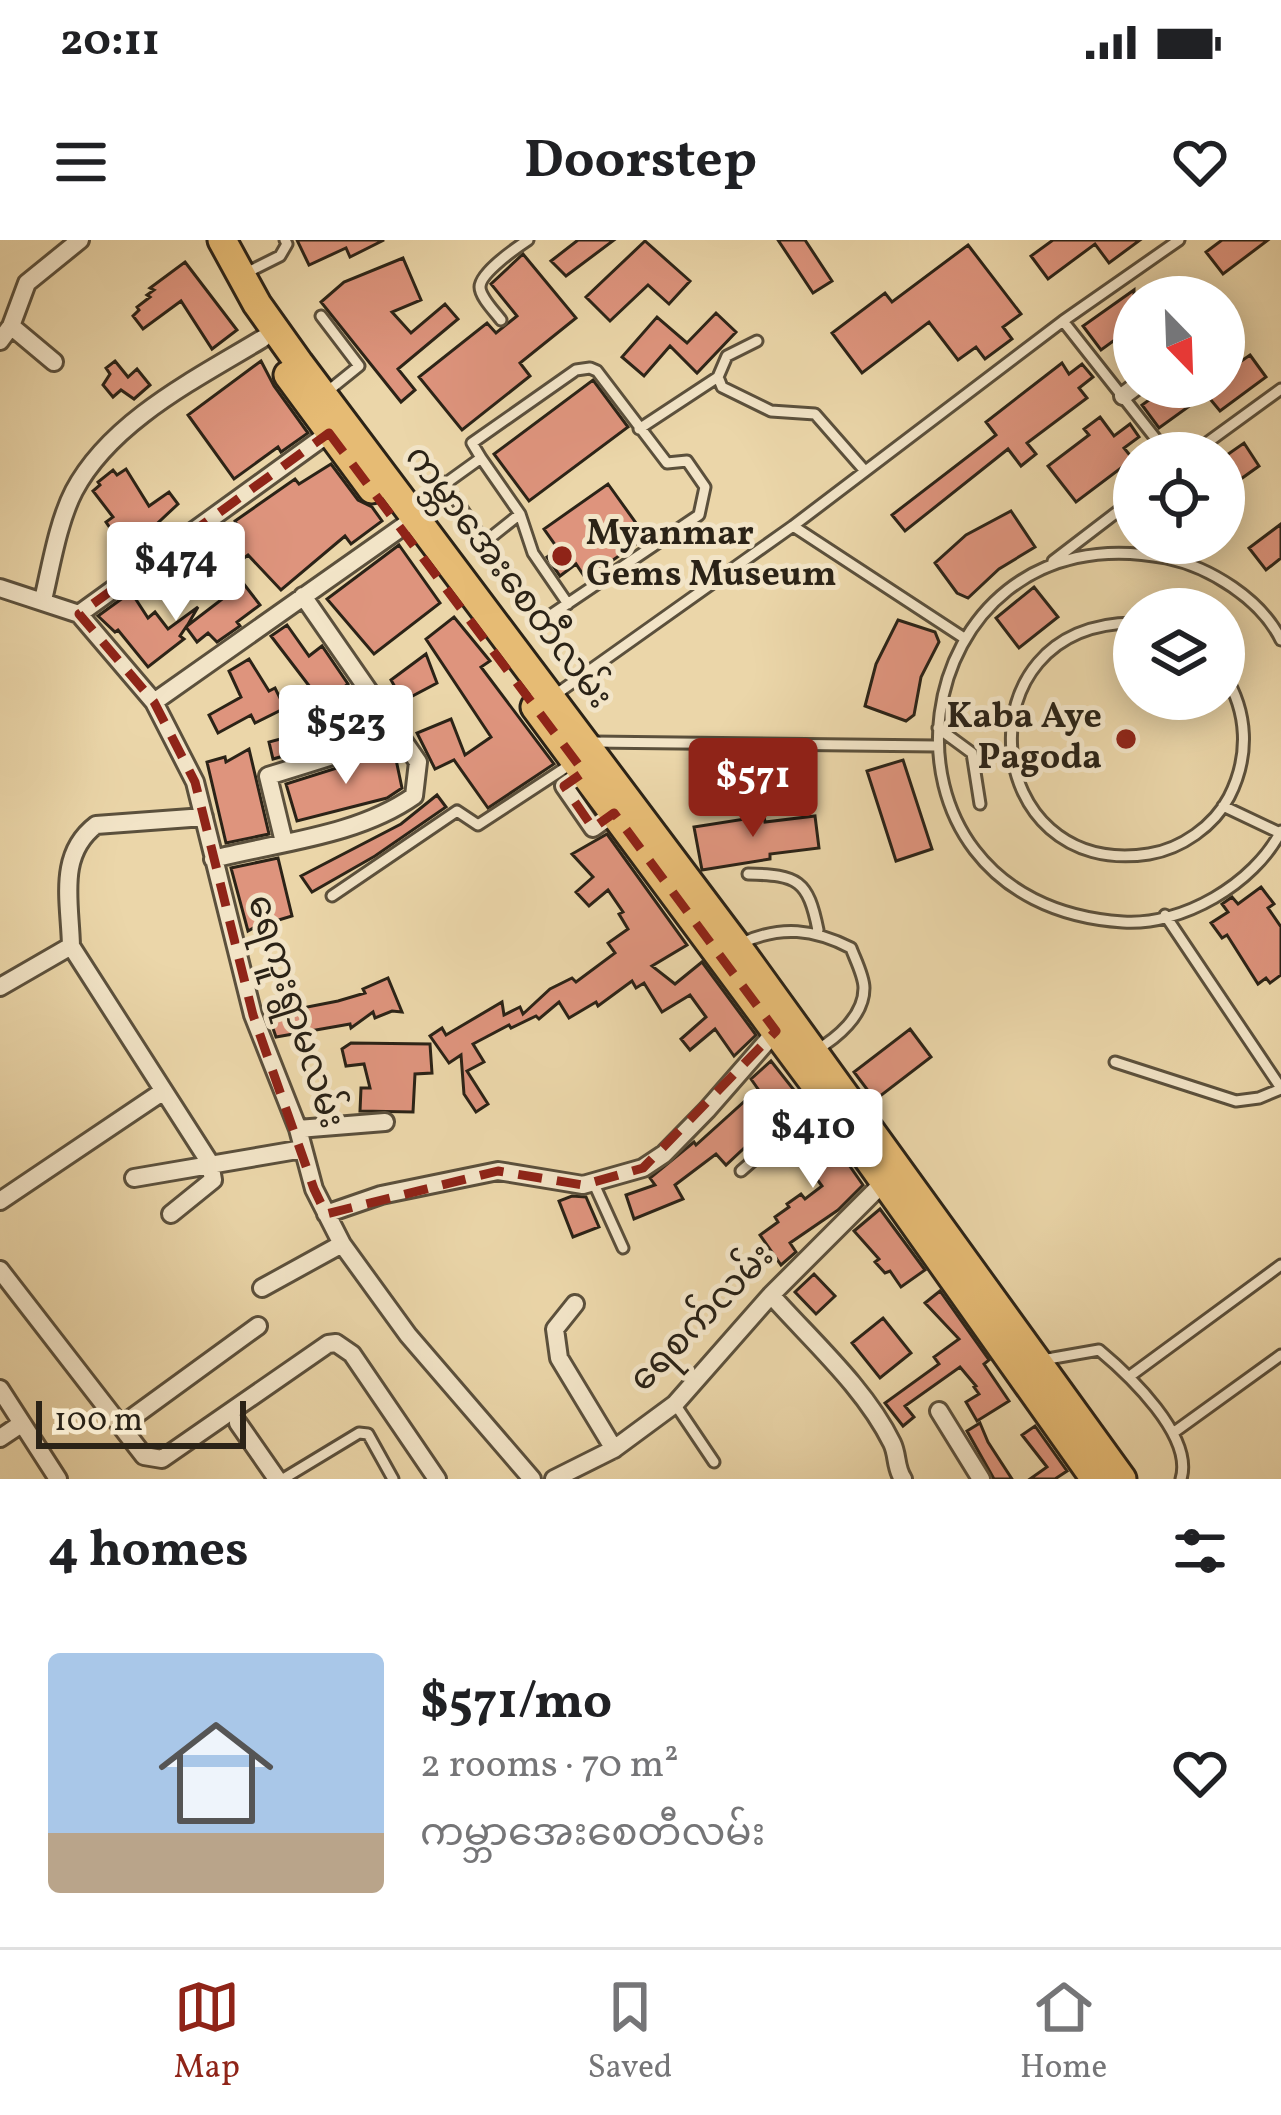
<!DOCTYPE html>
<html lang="en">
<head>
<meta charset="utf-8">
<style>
	:root { --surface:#fff; --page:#f2f2f2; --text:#202124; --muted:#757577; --line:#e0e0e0; --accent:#8f2418 }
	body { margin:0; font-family:Vollkorn,"Noto Sans Myanmar",serif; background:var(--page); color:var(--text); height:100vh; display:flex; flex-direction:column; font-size:45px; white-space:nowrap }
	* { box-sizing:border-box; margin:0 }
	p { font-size:39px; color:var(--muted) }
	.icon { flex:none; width:66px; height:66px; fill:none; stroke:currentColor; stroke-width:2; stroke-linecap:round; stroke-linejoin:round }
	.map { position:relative; height:1239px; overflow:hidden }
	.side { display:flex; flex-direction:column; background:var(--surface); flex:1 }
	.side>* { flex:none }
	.needle { width:78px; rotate:157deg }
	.controls { position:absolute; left:1113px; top:36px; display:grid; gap:24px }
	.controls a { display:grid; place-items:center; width:132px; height:132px; border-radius:50%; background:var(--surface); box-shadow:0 6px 30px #0003; font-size:60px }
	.scale { position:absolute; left:36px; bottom:30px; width:210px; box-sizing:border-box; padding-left:12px; border:6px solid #2b2317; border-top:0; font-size:33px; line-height:42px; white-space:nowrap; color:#2b2317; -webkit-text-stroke:9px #f2e4c7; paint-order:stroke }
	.price { position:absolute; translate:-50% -102px; padding:0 27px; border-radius:12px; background:#fff; color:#222; font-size:39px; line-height:78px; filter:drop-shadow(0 3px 6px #0008) }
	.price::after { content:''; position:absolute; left:50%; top:72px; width:36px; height:27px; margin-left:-18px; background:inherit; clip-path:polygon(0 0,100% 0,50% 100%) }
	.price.active { background:var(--accent); color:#fff }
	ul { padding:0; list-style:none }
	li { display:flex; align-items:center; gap:36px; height:300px; padding:0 48px }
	li span { display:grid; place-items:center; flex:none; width:336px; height:240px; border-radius:12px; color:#555 }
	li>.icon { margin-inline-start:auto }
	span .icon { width:144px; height:144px; fill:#fffc; stroke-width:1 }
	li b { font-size:51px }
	h2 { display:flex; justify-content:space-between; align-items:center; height:144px; padding:0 48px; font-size:51px }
	.status { display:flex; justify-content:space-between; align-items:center; height:84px; padding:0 60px; background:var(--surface); direction:ltr }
	.status svg { height:33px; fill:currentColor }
	header { display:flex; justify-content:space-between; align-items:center; height:156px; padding:0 48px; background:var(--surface); font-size:54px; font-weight:700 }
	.menu { display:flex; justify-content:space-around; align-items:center; height:168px; border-top:3px solid var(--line); background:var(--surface); font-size:33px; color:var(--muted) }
	.menu a { display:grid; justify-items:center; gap:6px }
	.menu .active { color:var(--accent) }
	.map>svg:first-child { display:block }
</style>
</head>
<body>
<div class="status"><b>20:11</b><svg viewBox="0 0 49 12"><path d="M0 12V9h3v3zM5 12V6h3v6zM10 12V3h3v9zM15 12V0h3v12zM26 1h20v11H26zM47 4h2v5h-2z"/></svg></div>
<header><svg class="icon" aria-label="menu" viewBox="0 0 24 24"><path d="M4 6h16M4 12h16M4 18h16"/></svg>Doorstep<svg class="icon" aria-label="heart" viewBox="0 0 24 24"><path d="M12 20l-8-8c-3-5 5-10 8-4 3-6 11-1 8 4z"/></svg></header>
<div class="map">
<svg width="1281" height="1239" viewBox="0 0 1281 1239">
	<rect width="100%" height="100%" fill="#ebd6a9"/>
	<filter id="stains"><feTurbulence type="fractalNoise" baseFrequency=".00167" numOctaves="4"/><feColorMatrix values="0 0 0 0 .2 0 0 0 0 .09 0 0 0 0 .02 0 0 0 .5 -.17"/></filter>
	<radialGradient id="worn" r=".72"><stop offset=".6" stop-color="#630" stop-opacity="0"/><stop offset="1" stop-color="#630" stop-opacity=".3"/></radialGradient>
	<path fill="#de947d" stroke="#2b2317" stroke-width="3" d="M297,0H384L350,17L346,8L309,25Z
		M578,0H614L566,36L551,21Z
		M778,0H805L832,41L813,53Z
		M1053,0H1140L1109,23L1095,4L1048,39L1031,16Z
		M1222,0H1268L1223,34L1206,12Z
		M645,1L690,41L669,64L648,45L610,81L586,57Z
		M968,5L1021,74L1003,87L1012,99L985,119L976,107L958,120L929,82L862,133L832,93L885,53L892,62Z
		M523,14L576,78L520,123L530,136L462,190L419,137L487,83L496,93L517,76L491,44Z
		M403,18L421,60L392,72L411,93L445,64L458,79L398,129L415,150L401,162L321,62L344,42Z
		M185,22L237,90L212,109L181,61L143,89L133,76L139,70L137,67L150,57L147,55L154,50L150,48Z
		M1134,50V86L1101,110L1083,86Z
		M716,73L736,92L697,133L670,106L644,136L622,117L657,77L687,103Z
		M1250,115L1266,137L1220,171L1206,154L1159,188L1142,165L1167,147H1224V133Z
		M115,121L128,137L137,129L150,145L134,159L121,150L113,157L103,145L110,134L106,128Z
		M261,121L274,146L308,193L281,212L278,207L234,239L188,175Z
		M1062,123L1069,134L1082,124L1093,137L1079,148L1087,158L1027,203L1036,214L1021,226L1008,209L905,291L892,275L996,195L986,182Z
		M593,140L628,187L529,261L494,214Z
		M1100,177L1114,196L1130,184L1139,197L1124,208L1133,219L1076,262L1048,226L1089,195L1084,189Z
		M1244,203L1259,226L1224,251V217Z
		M331,224L358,260L372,267L382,281L351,304L345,296L281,350L248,315L236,324L231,318L221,334L218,331L205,340L186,314L216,297L214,295L238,287L235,281L295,239L299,244Z
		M126,229L149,266L169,252L178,264L130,309L124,301L121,304L106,282L113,277L93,251L100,245L98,242L113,230L117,235Z
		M608,244L646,297L586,339L576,324L560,336L547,317L558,309L544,289Z
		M1011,271L1035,307L999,329L968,358L957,353L935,323L966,295Z
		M1281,284V318L1266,330L1249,308Z
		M399,305L440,363L374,414L327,359Z
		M243,343L260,365L237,382L240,386L217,402L208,393L197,402L186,387L180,396L184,399L148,427L118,390L115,392L98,376L131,352L148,378L155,372L168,389L198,367L187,386Z
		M1034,347L1058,377L1019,408L996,378Z
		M454,377L490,421L481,427L554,524L488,568L454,520L435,529L417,493L451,479L465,515L491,497L426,399Z
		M898,380L935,392L939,402L921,437L914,475L906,481L865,466L876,424Z
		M287,385L309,416L322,406L348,444L323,464L271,396Z
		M426,414L437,443L403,461L391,440Z
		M249,419L269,451L275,448L285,468L255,483L251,475L218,493L209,475L241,457L229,431Z
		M366,476L370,491L273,519L269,502Z
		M249,509L269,594L226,603L207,522L225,517L226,522Z
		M394,510L402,548L387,558L297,581L286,544Z
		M903,520L932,609L896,621L867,531Z
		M437,555L446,567L375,616L312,652L301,636L401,584Z
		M764,576L765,582L815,576L819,608L770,614V619L702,630L694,587Z
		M607,594L687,705L652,726L675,744L702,722L756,795L734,816L715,789L690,810L681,799L706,777L690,755L662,772L644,743L636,748L632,741L598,766L596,762L569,778L559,762L539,779L536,776L511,788L509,785L473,804L484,822L467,831L488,864L476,872L464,854L461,815L449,823L430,796L442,788L446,795L502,762L504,775L520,767L523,774L550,749L572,738L576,742L615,713L608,703L628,689L619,674L623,672L608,650L589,666L576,652L593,637L572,614Z
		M278,618L292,676L272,682L271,678L248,691L231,628Z
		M1261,647L1274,664L1268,668L1281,687V735L1270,743L1266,738L1258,744L1227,695L1222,698L1211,683L1228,672L1222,664L1232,657L1238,664Z
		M388,738L402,772L392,771L375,778L373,772L351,788L350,784L276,797L267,771L282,769V772L338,761L365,753L363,749Z
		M910,789L931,817L875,860L854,832Z
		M351,803L430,804L432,833L415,834L413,872L360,871L361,848H370L364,824L346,826L342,809Z
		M771,821L805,864L785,881L773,867L750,888L757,896L726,925L716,914L675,945L683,959L634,979L626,955L655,945L650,938L694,902L696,905L758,849L751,839Z
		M816,878L863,945L838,970L790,1003L796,1012L781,1025L760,995L778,982L775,977L789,967L787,964L801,954L805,959L822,946L789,901Z
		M572,956L586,957L599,987L573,997L559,961Z
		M880,969L925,1030L901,1047L890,1031L885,1033L875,1022L879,1019L854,991Z
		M814,1034L835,1056L816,1074L795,1052Z
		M940,1051L989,1120L984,1124L1009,1161L977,1181L966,1162L979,1154L974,1147L976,1146L960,1127L905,1166L914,1177L903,1186L885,1163L939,1124L934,1117L959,1099L925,1063Z
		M883,1078L911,1113L880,1138L852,1103Z
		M980,1183L988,1202L1012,1239H994L967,1191Z
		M1035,1186L1067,1231L1055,1239H1030L1047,1227L1022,1195Z"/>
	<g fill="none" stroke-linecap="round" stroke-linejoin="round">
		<g stroke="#5b503c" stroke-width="15">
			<path id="lane" d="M242,35L280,16L287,4L285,0
				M321,76L359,126L328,151
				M501,80C495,72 480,57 480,47C480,33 516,8 528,0
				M1063,81L1167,213
				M757,101L727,116L718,137L722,147L771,171L815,174L865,231
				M639,189L718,137
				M1193,213L1281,149
				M481,218L520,274L533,313L568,364
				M413,267L481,218L472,203L576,130L590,128L597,131L667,223L687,221L705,247L699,275L539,383L444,242
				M793,286L964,398
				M485,302L520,274
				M1053,321L1134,259
				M1134,383C958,383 979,640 1149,614C1181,609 1214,586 1229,557C1250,516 1248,472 1224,434
				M1281,400C1261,359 1210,327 1166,318C900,265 844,664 1123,682C1182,686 1254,644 1281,591
				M555,455L793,286L1063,81L1179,0
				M938,488L972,513L980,564
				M593,502L936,506
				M1223,566L1280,593
				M748,634C798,635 808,640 818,690
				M332,656L457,571L478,585L571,524
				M1165,675L1281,848
				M742,703C781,685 814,689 851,708C855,719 864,736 864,748C864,776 837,798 815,811
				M1115,822L1236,861L1259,858L1281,849
				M741,931L821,862
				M594,944L623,1008
				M1042,1120L1099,1110C1129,1135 1194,1196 1181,1239
				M1130,1136L1281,1025
				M675,1164L714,1222
				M1173,1193L1281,1115
				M283,1239L359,1193L368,1194L393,1239"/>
		</g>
		<g stroke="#5b503c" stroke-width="22">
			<path id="street" d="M11,86L54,122
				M0,101L11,86L27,43L80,0
				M1123,156L1135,147
				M0,348L79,374L154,462L195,542L253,775L298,889L314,949L342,1004L408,1095L532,1239
				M43,360C51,326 58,282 74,251C111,181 196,139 262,99
				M79,374L336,188
				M154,462L415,278
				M584,532L564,546L593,588L614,573
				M284,602L268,536L400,495
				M213,619C279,602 357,596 414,556L418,522L303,356
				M71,706L210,923L213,940L171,974
				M71,706C70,661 57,615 96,585L204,577
				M0,747L71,706
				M298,889L385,882
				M134,938L303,909
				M0,961L162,852
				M326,974L381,955L498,931L583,945L643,928L664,914L707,870L776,791
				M0,1030L144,1216L162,1219L328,1104L336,1103L352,1114L437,1239
				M262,1048L342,1004
				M771,1055C812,1101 865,1148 892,1203C898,1215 895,1227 903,1239
				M575,1064L555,1089L559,1118L614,1209
				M0,1149L58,1239
				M939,1171L981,1239
				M238,1183L277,1239
				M122,1185L258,1086
				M0,1198L21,1184
				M554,1239L614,1209L675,1164L771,1055L889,937"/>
		</g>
		<g stroke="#2b2317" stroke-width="33">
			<path id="primary" d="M222,0L257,64L299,123L737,706L1122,1239
				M288,135L372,249
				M535,467L825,858L1095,1239"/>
		</g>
		<use href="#lane" stroke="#f2e4c7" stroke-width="9"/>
		<use href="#street" stroke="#f2e4c7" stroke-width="16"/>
		<use href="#primary" stroke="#e6bb74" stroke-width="27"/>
	</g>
	<path fill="none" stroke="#8f2418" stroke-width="9" stroke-dasharray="24 15" stroke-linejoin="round" d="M329,193L584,532L564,546L593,588L614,573L776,791L643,928L583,945L498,931L326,974L314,949L253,775L195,542L154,462L79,374Z"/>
	<g fill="#8f2418" stroke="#f2e4c7" stroke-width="4.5">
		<circle cx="562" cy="316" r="12"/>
		<circle cx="1126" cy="499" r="12"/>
	</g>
	<g text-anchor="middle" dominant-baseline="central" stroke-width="10" stroke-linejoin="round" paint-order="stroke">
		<g font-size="36" font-weight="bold" fill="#2b2317" stroke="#f2e4c7" text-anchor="start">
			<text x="586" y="295">Myanmar<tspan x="586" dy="41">Gems Museum</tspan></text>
			<text x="1102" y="478" text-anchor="end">Kaba Aye<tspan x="1102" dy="41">Pagoda</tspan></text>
		</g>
		<g font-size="36" fill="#2b2317" stroke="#f2e4c7">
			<text transform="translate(507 338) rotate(53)">ကမ္ဘာအေးစေတီလမ်း</text>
			<text transform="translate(294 772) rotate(72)">ရေကူးရွာမလမ်း</text>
			<text transform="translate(703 1079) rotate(-46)">ရေစက်လမ်း</text>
		</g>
	</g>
	<rect width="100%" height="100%" filter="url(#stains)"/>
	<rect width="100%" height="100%" fill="url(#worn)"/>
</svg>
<div class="controls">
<a><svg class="needle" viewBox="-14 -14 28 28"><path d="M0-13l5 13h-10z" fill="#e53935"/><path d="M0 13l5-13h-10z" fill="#757577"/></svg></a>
<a><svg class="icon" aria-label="locate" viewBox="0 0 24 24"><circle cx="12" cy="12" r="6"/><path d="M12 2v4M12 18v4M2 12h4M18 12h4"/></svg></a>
<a><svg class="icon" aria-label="layers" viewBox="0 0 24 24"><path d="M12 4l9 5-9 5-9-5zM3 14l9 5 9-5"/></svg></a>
</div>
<div class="scale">100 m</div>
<b class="price" style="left:176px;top:384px">$474</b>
<b class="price" style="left:346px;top:547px">$523</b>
<b class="price active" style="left:753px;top:600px">$571</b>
<b class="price" style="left:813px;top:951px">$410</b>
</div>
<section class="side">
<h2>4 homes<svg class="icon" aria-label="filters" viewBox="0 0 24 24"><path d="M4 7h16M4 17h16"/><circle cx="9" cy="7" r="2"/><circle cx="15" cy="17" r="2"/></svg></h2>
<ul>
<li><span style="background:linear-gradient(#a9c7e8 75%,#b9a48a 0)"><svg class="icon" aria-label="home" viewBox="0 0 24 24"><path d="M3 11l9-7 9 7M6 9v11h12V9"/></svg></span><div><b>$571/mo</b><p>2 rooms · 70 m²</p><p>ကမ္ဘာအေးစေတီလမ်း</p></div><svg class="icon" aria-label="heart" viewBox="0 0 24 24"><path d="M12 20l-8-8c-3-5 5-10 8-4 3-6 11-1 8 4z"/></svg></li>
</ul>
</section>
<nav class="menu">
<a class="active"><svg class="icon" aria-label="map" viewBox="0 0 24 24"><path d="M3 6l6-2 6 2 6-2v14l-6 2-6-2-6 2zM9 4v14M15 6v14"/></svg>Map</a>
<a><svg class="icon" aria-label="saved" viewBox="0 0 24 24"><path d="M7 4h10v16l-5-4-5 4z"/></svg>Saved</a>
<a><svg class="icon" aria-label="home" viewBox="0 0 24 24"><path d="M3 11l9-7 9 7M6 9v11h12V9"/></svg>Home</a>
</nav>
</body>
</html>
